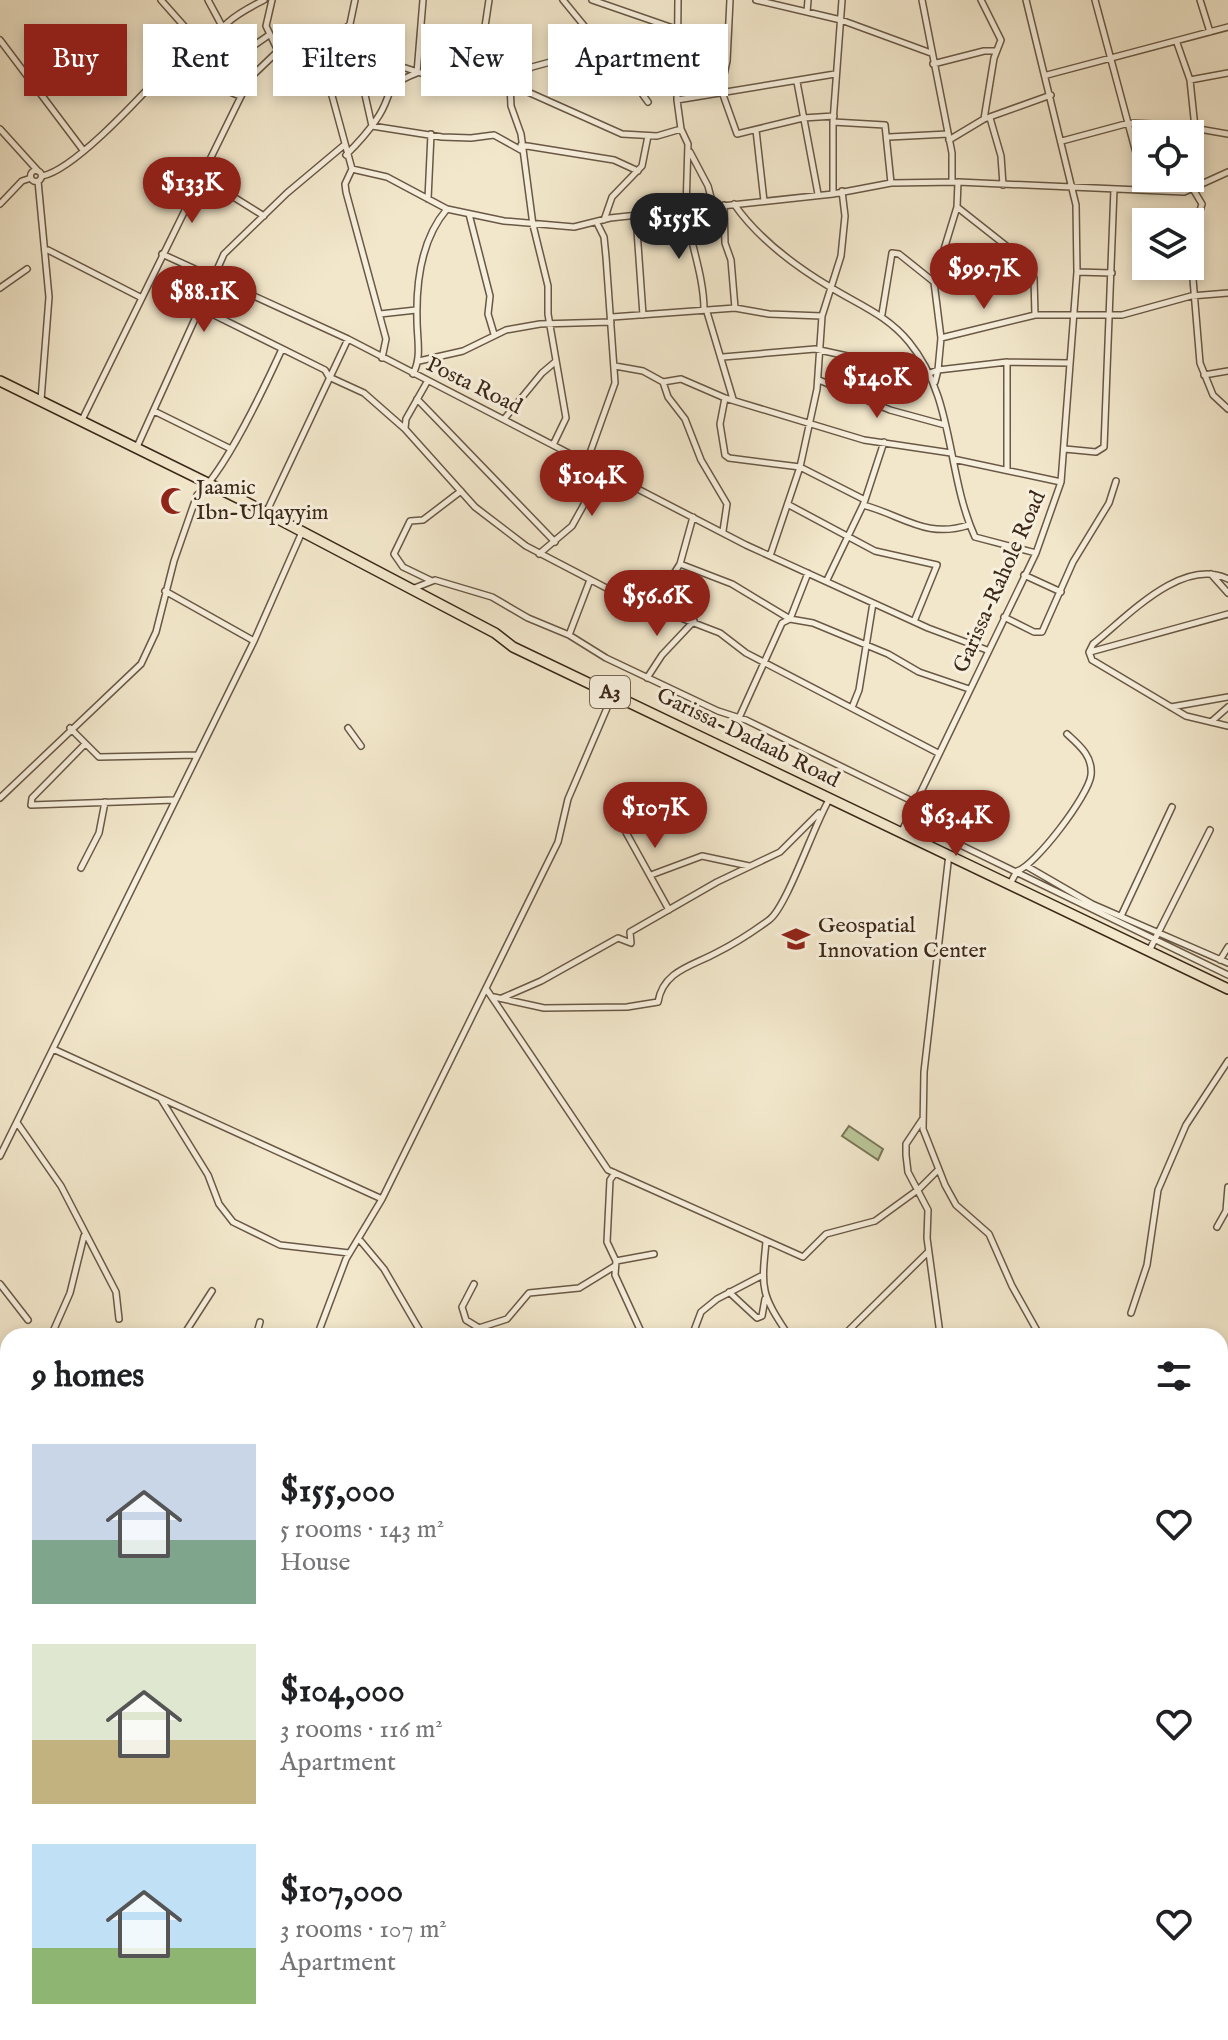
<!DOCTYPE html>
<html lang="en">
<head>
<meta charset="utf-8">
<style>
	:root { --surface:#fff; --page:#f2f2f2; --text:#202124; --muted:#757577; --accent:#8f2418 }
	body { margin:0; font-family:"IM FELL English",serif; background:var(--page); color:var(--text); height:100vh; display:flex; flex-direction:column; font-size:30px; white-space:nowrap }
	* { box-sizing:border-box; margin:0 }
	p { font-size:26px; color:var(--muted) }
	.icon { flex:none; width:44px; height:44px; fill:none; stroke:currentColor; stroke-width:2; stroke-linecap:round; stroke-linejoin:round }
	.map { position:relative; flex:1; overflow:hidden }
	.side { position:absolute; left:0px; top:1328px; width:1228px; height:712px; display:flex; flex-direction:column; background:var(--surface); border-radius:24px 24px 0 0; box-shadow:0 4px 12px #0003 }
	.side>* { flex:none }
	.banner { position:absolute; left:24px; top:24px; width:800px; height:72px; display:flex; gap:16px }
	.buttons { position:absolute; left:1132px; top:120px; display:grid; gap:16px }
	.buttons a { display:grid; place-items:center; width:72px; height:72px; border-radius:0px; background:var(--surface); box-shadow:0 4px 12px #0003; font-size:40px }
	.price { position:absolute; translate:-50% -68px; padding:0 18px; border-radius:28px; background:var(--accent); color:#fff; font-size:26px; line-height:52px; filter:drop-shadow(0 2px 4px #0008) }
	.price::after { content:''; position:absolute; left:50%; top:48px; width:24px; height:18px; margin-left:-12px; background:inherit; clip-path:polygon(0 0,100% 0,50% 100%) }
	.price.active { background:#222; color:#fff }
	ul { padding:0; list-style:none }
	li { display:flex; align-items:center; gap:24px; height:200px; padding:0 32px }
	li span { display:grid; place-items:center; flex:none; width:224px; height:160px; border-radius:0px; color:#555 }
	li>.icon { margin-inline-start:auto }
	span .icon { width:96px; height:96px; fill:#fffc; stroke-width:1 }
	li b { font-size:34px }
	h2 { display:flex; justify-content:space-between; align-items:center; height:96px; padding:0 32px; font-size:34px }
	.pill { padding:0 28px; border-radius:0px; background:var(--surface); box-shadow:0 4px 12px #0003; font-size:28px; line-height:72px }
	.pill.active { background:var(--accent); color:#fff }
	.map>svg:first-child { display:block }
</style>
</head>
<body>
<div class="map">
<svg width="1228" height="2040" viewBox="0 0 1228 2040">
	<rect width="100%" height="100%" fill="#f2e7cb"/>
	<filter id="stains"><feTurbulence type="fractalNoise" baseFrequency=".0025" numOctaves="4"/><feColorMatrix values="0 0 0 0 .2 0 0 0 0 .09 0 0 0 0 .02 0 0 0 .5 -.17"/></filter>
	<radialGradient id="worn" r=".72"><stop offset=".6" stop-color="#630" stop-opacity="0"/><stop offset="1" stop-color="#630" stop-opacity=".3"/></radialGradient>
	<path fill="#bac597" stroke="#7a7658" stroke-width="2" d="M849,1126L883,1149L878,1160L842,1136Z"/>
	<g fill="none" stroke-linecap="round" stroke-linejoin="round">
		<path stroke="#76827d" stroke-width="2" d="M1220,1742L1228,1747"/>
		<g stroke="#695845" stroke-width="8">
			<path id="street" d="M161,0L200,44L246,51L269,35
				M208,0L222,26
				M272,0L266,26L278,51
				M489,0L481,53L489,80
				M563,0L604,50L617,59L648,102
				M592,0L676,29
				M678,0L677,100L681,129L688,144L686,208
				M756,0L841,20L931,53
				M922,0L952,153V181
				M981,0L1001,40L994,58L984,119
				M1095,0L1146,190
				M1200,0L1210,32
				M807,12L808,0
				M677,34L726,51
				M316,37L352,169L387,177L447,209L504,221L574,227L610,218L833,194L891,183L958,182L1184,192L1228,172
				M336,38L350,24L355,0
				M0,40L83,150
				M1177,43L1190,80L1195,128
				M355,50L372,126L442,137L471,138L494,135L521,150
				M933,64L984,51H996
				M1047,75L1228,27
				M1190,80L1228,73
				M797,82L818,194
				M720,92L727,61L730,0
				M722,92L737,134L803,118L834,116
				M240,96L230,92L208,60C213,27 236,14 264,0
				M677,100L835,74
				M990,118L1001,156L1003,185
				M833,122L885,125L891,183
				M0,129L38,171
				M756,130L764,201
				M889,137L948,134
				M949,140L984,119L1051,95
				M1062,141L1129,123L1176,125L1228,134
				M521,145L614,160L638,171
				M690,152L708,186L713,205
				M346,155C356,145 368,132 376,120C395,94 380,87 417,73L423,0
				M352,169L345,184L346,192L386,339L382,358
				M30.5 176a5.5 5.5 0 1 1 11 0a5.5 5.5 0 1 1-11 0Z
				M42,176C80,169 163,71 194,40
				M200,176L264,216
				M38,181L49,297L41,400
				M1193,189L1202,204L1190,243L1200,363L1213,395L1228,409
				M833,194V122L842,0
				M428,199L431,134
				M0,204L22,181L31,178
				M734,204C757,237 795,266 830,287C859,305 887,315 909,342C955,398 946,473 975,537L1036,553
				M724,205L725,243L731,260L735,308
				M957,207L1028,263L1034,278L1035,315
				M685,209C690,242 704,276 704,310
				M469,214L490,296L488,314L494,334
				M636,216L643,315
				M604,220L612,197L642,166L648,136
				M48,250L140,297
				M162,254L348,339L746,545L928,628L987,650
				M1077,272L1112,273
				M0,288L27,269
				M199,310L224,254L287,193L343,146
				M707,312L733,399
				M380,314L416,310
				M882,314L892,253L899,254L934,282
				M612,317L735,308L769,314L822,316
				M941,338L1035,315H1122L1191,296L1228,293
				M723,357L815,349L898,367L925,366
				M419,361L463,351L506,330L540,324L611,322
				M1007,362L1070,363
				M615,366L643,371L663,382L681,379L725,398L864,440L951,453
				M930,373L938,370L941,338L934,282L957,207L958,182
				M413,374C422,357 417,339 417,320C416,282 422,238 447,209
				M1204,375L1228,371
				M819,380L890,410L945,425
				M663,382L668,397L685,419L701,460L727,504L723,531
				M935,382L938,370L1007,362V470
				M725,398L720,424L725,455L729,458L800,467L865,500L863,505C904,516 926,539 969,525
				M417,399L555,542
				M154,411L229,448
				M505,418L542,373L555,362
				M81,422L250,78L278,51L330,36L357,52L445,81L464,85L489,80L510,84L622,134L657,136L681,129
				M405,428L406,419L427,382
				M553,445L566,418L548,314V286L533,225L521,134L511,106L510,84L515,76L532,67L554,61L574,63L604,50
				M136,449L199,310L206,311L325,370L329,377L364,393L405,429L475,507L526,546L616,593L720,633L746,653L938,753
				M1065,449L1096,452L1104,447L1114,189
				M953,459L1061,482
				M586,464L615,383L606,257L604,237L597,223
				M865,500L884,442
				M789,505L875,551L937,565L915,619
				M266,513L348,339
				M539,554L572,526L602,472
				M770,556L800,467L817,389L822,316L841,256L845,216L842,191
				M680,564L732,584L790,619L813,623L888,654L919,672L969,689
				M1211,574L1228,593
				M1024,575L1061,592
				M1228,579C1182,556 1126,618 1093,644L1089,652L1092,660L1186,716L1228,726
				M430,580L403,567L394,554L410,521L423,520L461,491
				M827,580L863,505
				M412,589L435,580L492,597L528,618L569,635L606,658L718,711L746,720L914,802
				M165,591L254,641
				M654,605L680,564L693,517
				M1004,617L1034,632H1042L1073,562L1109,503L1116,481
				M569,635L590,580
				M1090,652L1228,614
				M647,678L662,655L694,621
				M853,705L859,690L873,603
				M1171,707L1228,697
				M739,718L782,623L790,619L808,573
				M1211,722L1228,707
				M70,728L99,757L197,755
				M348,728L361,746
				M85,744L32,798L31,805L174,800
				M612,796L613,809L669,910
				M0,798L141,664L156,632L174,561L197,495C224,473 266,384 282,349
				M907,819L1228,975
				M902,831L1036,553L1061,482L1077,272L1076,205L1026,0
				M949,854L924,1072L923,1129L945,1185L956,1205L989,1234L1012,1286L1040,1336
				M1028,867L1092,904L1228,963
				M81,868L99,833L105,802
				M651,875L702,856L749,866
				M1010,884L1017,871C1035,866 1089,795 1091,775C1093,756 1079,745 1067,734
				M1121,916L1172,807
				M1149,951L1210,830
				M1220,960L1228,947
				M487,990L608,1170L803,1257L826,1234L875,1221L919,1189L937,1171
				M494,997L544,1008L627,1007L658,1002C663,971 692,966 716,953C734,944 754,931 769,920C787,907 814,824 830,798
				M502,998L541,981L618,938L631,943L630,932L717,882L780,852L819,813
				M53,1049L382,1199
				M161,1099L208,1175L219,1204L233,1222L280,1245L349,1253
				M922,1120L906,1144V1155L908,1172L928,1210L927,1238L940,1334
				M18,1124L61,1186L116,1292L119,1319
				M0,1156L254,641L302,532
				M615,1173L610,1180L607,1242L616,1261L615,1275L643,1336
				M1217,1227L1226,1211L1228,1187
				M359,1239L384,1269L423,1336
				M766,1242C761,1290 761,1294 789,1336
				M616,1261L654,1254
				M0,1284L28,1320
				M474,1284L462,1307L466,1320L479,1328
				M729,1292L757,1318L762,1316L765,1299
				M1131,1313L1147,1265L1158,1190L1186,1125L1228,1061
				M51,1336L70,1293L84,1236
				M183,1336L212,1291
				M256,1336L260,1322
				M317,1336L346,1259L382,1199L558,842L568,799L613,694
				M481,1336L479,1328L507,1319L529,1293L579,1288L615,1266
				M692,1336L701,1312L717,1299L761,1276
				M843,1336L928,1252
				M0,1420L8,1443
				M1220,1531L1228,1537
				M0,1631L8,1637
				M0,1632L8,1619
				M1220,1634L1228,1635
				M1220,1666L1228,1659
				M1220,1778L1228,1786
				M1220,1802L1228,1834
				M0,1877L8,1881
				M0,1997L8,2019
				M240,2032L245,2040
				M425,2032L428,2040
				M591,2032L593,2040
				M714,2032L716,2040
				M858,2032L862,2040
				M0,2039L89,2036L129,2040
				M195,2040L196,2032
				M815,2040L823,2032"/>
		</g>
		<g stroke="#3b2818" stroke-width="12">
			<path id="highway" d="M0,381L242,500L495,633L513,647L1228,989"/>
		</g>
		<use href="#street" stroke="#f7efdd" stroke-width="5"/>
		<use href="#highway" stroke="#f2e7cb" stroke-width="9"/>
	</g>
	<defs>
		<g id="mosque-bare" transform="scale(2.16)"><path d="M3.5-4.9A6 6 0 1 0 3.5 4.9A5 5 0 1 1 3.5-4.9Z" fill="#8f2418" stroke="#f7efdd" stroke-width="2.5" paint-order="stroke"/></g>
		<g id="university-bare" transform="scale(2.16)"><path d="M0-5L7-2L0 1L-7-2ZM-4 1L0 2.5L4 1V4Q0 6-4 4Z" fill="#8f2418" stroke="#f7efdd" stroke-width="2.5" paint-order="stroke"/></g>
	</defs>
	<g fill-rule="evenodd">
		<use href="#mosque-bare" x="174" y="501"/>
		<use href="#university-bare" x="796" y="939"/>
	</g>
	<g text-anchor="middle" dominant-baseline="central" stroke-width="6" stroke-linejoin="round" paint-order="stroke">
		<rect fill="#f7efdd" stroke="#736453" stroke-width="2" x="590" y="676" width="40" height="32" rx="6"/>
		<g font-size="20" font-weight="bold" fill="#3b2818">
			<text x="610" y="692">A3</text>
		</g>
		<g font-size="22" fill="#3b2818" stroke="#f7efdd">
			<text transform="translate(474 386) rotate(26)">Posta Road</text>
			<text transform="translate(1000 582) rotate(-66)">Garissa-Rahole Road</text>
			<text transform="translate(748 738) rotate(26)">Garissa-Dadaab Road</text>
		</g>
		<g font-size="22" fill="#3b2818" stroke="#f7efdd" text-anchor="start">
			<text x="196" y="488">Jaamic<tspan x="196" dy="25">Ibn-Ulqayyim</tspan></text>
			<text x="818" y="926">Geospatial<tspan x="818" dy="25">Innovation Center</tspan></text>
		</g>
	</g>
	<rect width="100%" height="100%" filter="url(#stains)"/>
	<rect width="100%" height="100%" fill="url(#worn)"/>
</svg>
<div class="buttons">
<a><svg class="icon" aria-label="locate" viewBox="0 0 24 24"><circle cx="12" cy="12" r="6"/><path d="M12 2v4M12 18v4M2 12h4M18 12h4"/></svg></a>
<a><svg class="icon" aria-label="layers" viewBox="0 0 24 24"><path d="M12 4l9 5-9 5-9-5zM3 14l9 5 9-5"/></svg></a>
</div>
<b class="price" style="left:192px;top:225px">$133K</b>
<b class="price active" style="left:679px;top:261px">$155K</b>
<b class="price" style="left:984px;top:311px">$99.7K</b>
<b class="price" style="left:204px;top:334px">$88.1K</b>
<b class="price" style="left:877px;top:420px">$140K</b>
<b class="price" style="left:592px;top:518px">$104K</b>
<b class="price" style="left:657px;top:638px">$56.6K</b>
<b class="price" style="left:655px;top:850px">$107K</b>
<b class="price" style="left:956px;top:858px">$63.4K</b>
<div class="banner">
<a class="pill active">Buy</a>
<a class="pill">Rent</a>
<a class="pill">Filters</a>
<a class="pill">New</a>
<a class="pill">Apartment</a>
</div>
<section class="side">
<h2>9 homes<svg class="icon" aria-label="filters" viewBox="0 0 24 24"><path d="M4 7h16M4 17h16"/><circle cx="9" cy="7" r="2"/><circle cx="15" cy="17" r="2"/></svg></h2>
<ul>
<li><span style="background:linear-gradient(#c9d6e8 60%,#7fa58c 0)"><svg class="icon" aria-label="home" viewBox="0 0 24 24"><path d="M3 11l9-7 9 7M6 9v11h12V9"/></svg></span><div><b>$155,000</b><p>5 rooms · 143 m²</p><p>House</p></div><svg class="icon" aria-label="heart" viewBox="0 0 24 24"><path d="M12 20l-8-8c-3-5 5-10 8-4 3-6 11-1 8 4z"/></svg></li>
<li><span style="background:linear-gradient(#dfe7d0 60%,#c2b280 0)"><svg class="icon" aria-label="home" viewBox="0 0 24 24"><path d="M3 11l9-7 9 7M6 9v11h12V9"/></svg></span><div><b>$104,000</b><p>3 rooms · 116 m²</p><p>Apartment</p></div><svg class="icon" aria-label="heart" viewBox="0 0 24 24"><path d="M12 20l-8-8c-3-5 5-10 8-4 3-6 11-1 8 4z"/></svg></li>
<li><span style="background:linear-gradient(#bfe0f5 65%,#8fb573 0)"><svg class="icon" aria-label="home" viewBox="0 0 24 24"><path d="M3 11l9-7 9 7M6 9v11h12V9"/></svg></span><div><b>$107,000</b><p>3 rooms · 107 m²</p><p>Apartment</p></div><svg class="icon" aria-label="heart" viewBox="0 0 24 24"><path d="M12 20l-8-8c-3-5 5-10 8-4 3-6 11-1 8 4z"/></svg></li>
</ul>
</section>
</div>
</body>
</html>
